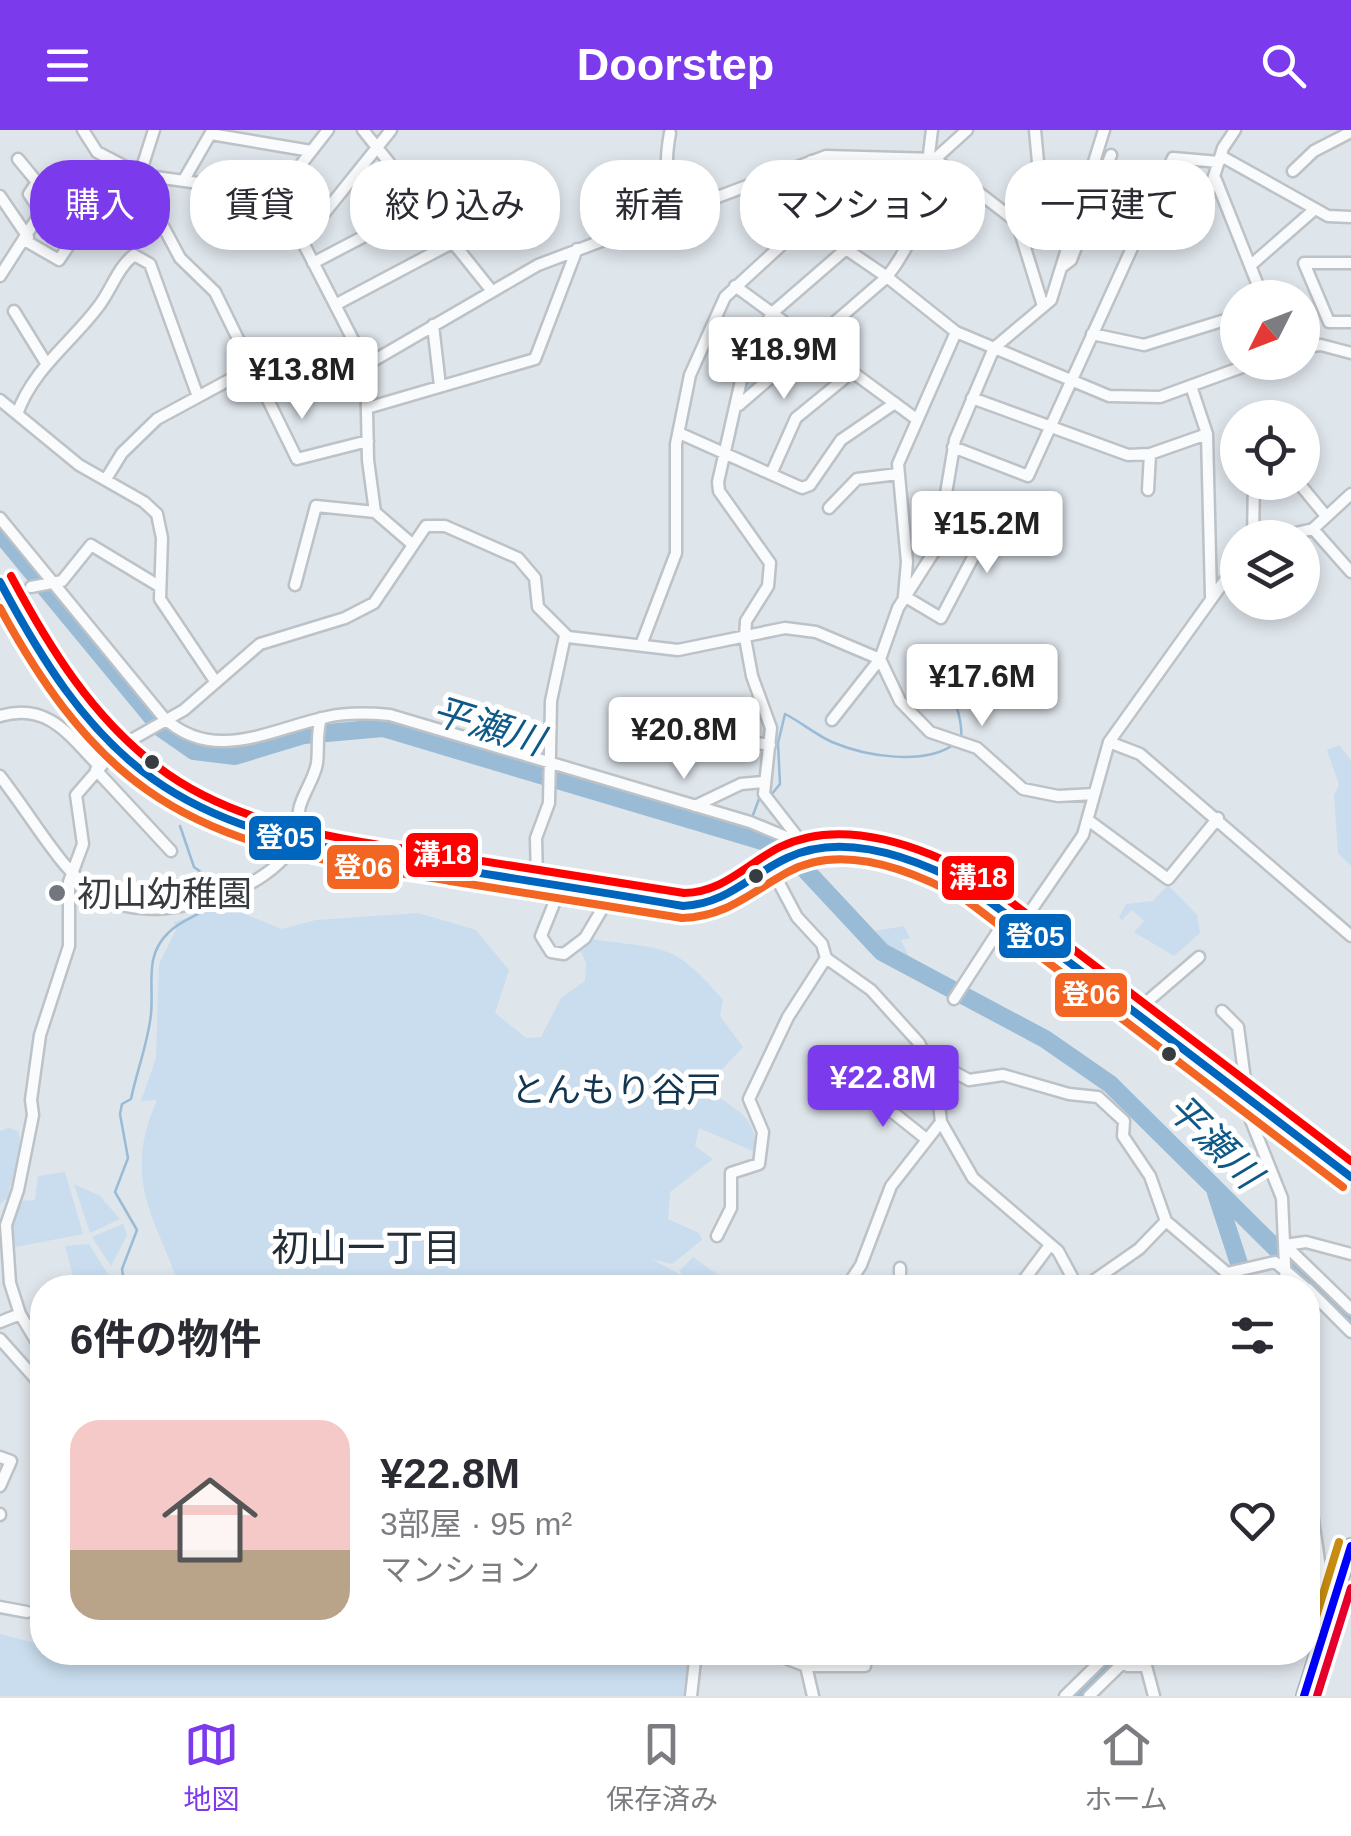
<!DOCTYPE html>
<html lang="ja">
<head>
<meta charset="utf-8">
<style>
	:root { --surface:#fff; --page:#f2f2f3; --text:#2b2b33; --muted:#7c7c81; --line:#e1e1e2; --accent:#7c3aed }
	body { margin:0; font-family:Helvetica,"Noto Sans JP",sans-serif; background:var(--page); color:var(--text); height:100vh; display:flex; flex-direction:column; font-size:38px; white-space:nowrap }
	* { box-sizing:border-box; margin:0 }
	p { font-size:32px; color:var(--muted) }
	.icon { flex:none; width:55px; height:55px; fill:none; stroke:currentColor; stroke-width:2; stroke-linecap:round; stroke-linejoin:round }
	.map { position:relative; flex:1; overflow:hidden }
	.drawer { position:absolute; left:30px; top:1145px; width:1290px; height:390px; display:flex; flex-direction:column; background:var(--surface); border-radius:40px; box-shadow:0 5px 15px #0003 }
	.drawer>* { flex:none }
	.banner { position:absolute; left:30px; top:30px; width:1292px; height:90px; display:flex; gap:20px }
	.needle { width:65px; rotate:228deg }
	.controls { position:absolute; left:1220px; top:150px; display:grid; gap:20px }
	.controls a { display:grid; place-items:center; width:100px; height:100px; border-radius:50%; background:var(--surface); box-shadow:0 5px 15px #0003; font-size:50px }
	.price { position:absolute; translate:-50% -85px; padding:0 22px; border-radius:10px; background:#fff; color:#222; font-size:32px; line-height:65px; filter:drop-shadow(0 2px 5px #0008) }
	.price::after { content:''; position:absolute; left:50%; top:60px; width:30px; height:22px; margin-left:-15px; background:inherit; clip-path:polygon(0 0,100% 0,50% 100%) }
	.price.on { background:var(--accent); color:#fff }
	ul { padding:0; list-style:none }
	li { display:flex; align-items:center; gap:30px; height:250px; padding:0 40px }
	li+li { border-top:2px solid var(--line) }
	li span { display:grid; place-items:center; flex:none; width:280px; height:200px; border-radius:30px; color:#555 }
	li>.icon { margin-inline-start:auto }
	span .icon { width:120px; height:120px; fill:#fffc; stroke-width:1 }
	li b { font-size:42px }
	h2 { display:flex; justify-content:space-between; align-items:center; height:120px; padding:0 40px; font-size:42px }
	.pill { padding:0 35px; border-radius:40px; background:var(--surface); box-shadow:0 5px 15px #0003; font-size:35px; line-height:90px }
	.pill.on { background:var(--accent); color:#fff }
	header { display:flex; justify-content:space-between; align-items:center; height:130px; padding:0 40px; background:var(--accent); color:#fff; font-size:45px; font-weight:800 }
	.menu { display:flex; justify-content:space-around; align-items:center; height:140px; border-top:2px solid var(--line); background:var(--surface); font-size:28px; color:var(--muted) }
	.menu a { display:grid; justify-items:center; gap:5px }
	.menu .on { color:var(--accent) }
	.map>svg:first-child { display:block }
</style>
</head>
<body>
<header><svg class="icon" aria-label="menu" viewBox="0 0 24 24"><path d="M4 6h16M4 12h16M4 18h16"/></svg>Doorstep<svg class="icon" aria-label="search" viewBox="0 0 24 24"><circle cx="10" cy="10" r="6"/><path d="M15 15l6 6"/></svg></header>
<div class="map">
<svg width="1351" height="1566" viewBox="0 0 1351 1566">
	<rect width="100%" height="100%" fill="#dee5eb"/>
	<path fill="#c9ddee" d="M772,192L803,215L746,264L748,242Z
		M1339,615L1351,630V736L1338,723L1334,665L1339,655L1327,620Z
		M1168,755L1197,785L1200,803L1174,826L1134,802L1144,791L1132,780L1122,790L1119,787L1126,774L1153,771Z
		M225,776L282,799L316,790L418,783L476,800L509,840L495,883L526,908L541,907L561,868L585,851L586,833L580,819L591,809C665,820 673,811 723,870L720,886L743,917L714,948L715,964C739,982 758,989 755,1022L699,998L695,1016L713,1029L670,1062L668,1089L699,1103L702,1110L672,1134L652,1129L681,1145L680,1140L693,1127L735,1157H180C154,1084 122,1050 157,970L141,971L156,928L159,834L176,800L174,792Z
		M904,796L910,808L901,810L910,829L878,812L869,802Z
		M9,998L18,1001C25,1021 11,1047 8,1068L0,1074V1001Z
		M65,1042L83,1104L16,1117L11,1115L9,1093L19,1071L35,1070L38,1046Z
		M74,1054L100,1066L120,1089L90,1103Z
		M123,1094L127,1105L111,1136L92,1107Z
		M89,1114L116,1157H76L65,1116Z
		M0,1504L35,1513L40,1520L42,1507V1522L693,1523L688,1566H0Z"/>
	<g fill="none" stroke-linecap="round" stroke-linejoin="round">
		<path stroke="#99bbd6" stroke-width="2.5" d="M936,515C943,539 964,587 961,606
			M771,665L780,654L778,613L785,584C801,592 816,605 832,612C867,627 924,635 953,615
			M753,685L759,669
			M180,696L194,737L212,750L217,761
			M749,707L751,700
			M125,1158L122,1139L137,1100L115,1062L128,1028L120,984L122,974L131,969C137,940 148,913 151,884C154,853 144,827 168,803C182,788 208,783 219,769"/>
		<path stroke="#99bbd6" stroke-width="18" d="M0,403L161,598L194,621L235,626L304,605L383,598L785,718L882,822L1045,909L1110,954L1351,1193
			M1216,1063L1247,1158
			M1081,1566L1107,1542"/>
		<g stroke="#bdc2c7" stroke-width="15">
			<path id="minor" d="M83,0L97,22L141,45L278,64
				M154,0L130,75L163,96L180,128L215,162L297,329L368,311
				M363,0L491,160
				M1035,0L1038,32L1017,92L1043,176
				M670,3C664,36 665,49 686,76
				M211,4L311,21
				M1221,26L1328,86L1351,87
				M935,29L1017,92
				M1293,41L1314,21L1351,2
				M185,48L212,1
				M1216,50L1263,168
				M278,64L366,235L368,330L375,382L412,414
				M278,64L328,0
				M0,66L28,107
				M796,85L887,147L956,202L1109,266L1160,267L1256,232
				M1196,103L1223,18L1235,0
				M26,111L59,130L121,37
				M302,111L391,0
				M313,133L422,76
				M1351,133H1304L1329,192H1351
				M1251,135L1315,79
				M1063,136L1071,130L1111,25
				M0,146L41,82L29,64L37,52L18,29
				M735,156L915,288
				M335,175L452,113
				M14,181L46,233
				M433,195L440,256
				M1092,204L1144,215L1238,186
				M1302,217L1321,215L1351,223
				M1191,256L1207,304L1211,466
				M972,268L1128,325L1150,324L1207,304
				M0,270L79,335L144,372L157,384L162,408L160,469L215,551
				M739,275L887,147C926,96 924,60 932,0
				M367,278L535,229L577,119
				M17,284C33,239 70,214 98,177C111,161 117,138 134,125L150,134L197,264
				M679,303L802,358L810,355L841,310L895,273
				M953,317L1028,346L1173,28L1219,32
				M771,344L796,288L851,243
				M106,349L122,323L157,289L253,237L366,235L538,135L826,26L935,29L967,0
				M1298,352L1326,386
				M1148,360L1150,324
				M946,371L988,387L991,393L941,488L904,466L907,432L898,334L956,202
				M829,378L857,349L898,344
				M0,388L164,588C214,634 271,599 327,587C348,582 369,583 390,585L750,692L803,714
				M1313,399L1351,442
				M1253,408L1254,352
				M1274,408L1313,399L1351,364
				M0,452C39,526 84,598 153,649C239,711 341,721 442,737C523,750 603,762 683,776C728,778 751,747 787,728C839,701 926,731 973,759L1351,1047
				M295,455L316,376L375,382
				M31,457L62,451L91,415L159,456
				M641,515L676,423V314L690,245L725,167L787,110L811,31
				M0,586C48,572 69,605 99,636
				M832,590L880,529L898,478L937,417L955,310L994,218L1051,170L1104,0
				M693,603L770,615
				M1109,612L1140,624L1351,806
				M96,640L171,721
				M0,646C70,737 87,809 220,766C245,759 283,738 293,713C297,701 297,688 300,676C304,662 315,647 317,633C319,617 316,605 321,588
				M695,676L741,654L763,652
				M1088,690L1168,749L1218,688
				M799,709L764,664L771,598L752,546L745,508L746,491L768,456L770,433L719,361L718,352L742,246L771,184L846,119
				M771,738L797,787L822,814L826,828L871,860L919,913L936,947L941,992L973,1048L1058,1121L1078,1158
				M537,752L536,708L549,673L551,571L565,506
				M561,756L541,806L551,822L564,824L585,808L611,764
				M1021,795L1083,705L1109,612L1238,432
				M954,869L1008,786
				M1222,881L1238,897L1250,988L1282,1068L1286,1158
				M1134,883L1199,827
				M930,929L969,950L1003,945L1069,964L1098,967L1124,991L1123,1006L1150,1046L1166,1091L1227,1143L1275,1132L1306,1158
				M866,961L925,1008
				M717,1106L731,1078V1043L759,1034L763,1002L749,969L788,887L826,828
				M1285,1115L1351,1179
				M1285,1115L1306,1112L1351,1124
				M846,1158L861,1135L891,1056L941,992
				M900,1158V1138
				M1018,1158L1050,1115
				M1083,1158L1139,1119L1166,1091
				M1308,1159L1351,1202
				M0,1192L20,1184
				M0,1209L42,1256
				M42,1221L20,1184L10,1153L6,1095L18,1060L33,985L31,970L40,905L69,816V752L83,714L76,665L117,618L184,580L260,514L345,488L374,473L426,396H445L518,428L535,448L538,477L568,507L678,520L785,498L816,502L880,529L900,571L930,602L977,618L1023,659L1058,666L1094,664
				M0,1327L11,1331L0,1356
				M1308,1355L1320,1438L1326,1447L1338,1451
				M0,1384V1385
				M0,1477L27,1482
				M1308,1478L1328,1483
				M1101,1522L1128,1536H1146L1154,1566
				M775,1524L806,1536H865L866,1522
				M806,1536L813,1566
				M691,1566L696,1522
				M1065,1566L1110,1522
				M1089,1566L1134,1522"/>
		</g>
		<g stroke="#a9b5be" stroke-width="18">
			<path id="major" d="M1304,1566L1351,1416"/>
		</g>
		<use href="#minor" stroke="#fafbfc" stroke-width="10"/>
		<use href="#major" stroke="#e6edf2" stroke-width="12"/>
		<g stroke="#fff" stroke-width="15">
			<path id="bus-1" d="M0,452C39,525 84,600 153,649C237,709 342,721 442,737C522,750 603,762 683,776C727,774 750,745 787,728C846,700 920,730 973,759L1351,1047"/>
		</g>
		<g stroke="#fff" stroke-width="15">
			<path id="bus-2" d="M0,478C37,546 83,615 147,660C236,723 345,734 450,751C527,763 605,776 682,788C726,787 751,762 788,742C843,712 916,742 966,770L1343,1057"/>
		</g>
		<g stroke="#fff" stroke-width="15">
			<path id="bus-3" d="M11,446C49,517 92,587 158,637C239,699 346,709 444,725C524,737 604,750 684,763C724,762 746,734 780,717C844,686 924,717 981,749L1351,1031"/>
		</g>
		<g stroke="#fff" stroke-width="15">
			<path id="bus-4" d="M1304,1566L1351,1416"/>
		</g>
		<g stroke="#fff" stroke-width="15">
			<path id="bus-5" d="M1317,1566L1351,1458"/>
		</g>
		<g stroke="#fff" stroke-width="15">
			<path id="bus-6" d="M1308,1513L1339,1412"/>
		</g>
		<use href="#bus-1" stroke="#0065bd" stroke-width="8"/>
		<use href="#bus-2" stroke="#f26522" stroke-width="8"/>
		<use href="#bus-3" stroke="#f00" stroke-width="8"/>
		<use href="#bus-4" stroke="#00f" stroke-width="8"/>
		<use href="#bus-5" stroke="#e4002b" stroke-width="8"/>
		<use href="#bus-6" stroke="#c78c10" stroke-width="8"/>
	</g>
	<g fill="#373c41" stroke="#fff" stroke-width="4">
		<circle cx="152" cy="632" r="9"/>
		<circle cx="756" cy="746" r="9"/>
		<circle cx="1169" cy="924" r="9"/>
	</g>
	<circle fill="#71777c" stroke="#fff" stroke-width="4" cx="57" cy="763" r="10"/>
	<g text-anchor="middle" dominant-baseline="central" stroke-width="10" stroke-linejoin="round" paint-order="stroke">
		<g font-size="35" fill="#373c41" stroke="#fff" text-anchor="start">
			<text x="77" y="763">初山幼稚園</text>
		</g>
		<g font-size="35" fill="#133650" stroke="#fff">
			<text x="616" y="959">とんもり谷戸</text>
		</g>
		<g font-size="38" font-style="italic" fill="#0e5988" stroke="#fff">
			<text transform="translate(488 596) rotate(17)">平瀬川</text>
			<text transform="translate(1214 1011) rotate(45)">平瀬川</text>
		</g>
		<g font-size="38" fill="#232d35" stroke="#fff">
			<text x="366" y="1118">初山一丁目</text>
		</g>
	</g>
	<g stroke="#fff" stroke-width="4">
		<rect x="247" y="684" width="76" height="48" rx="10" fill="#0065bd"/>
		<rect x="404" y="701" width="76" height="48" rx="10" fill="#f00"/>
		<rect x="325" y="713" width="76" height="48" rx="10" fill="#f26522"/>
		<rect x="940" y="724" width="76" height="48" rx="10" fill="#f00"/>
		<rect x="997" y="782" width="76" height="48" rx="10" fill="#0065bd"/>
		<rect x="1053" y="841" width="76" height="48" rx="10" fill="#f26522"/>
	</g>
	<g font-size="28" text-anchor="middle" font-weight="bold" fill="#fff">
		<text x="285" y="717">登05</text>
		<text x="442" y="734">溝18</text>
		<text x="363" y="747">登06</text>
		<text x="978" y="757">溝18</text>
		<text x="1035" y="816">登05</text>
		<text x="1091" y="874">登06</text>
	</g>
</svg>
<div class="controls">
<a><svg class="needle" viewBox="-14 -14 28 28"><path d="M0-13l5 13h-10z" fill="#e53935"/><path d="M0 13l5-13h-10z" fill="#7c7c81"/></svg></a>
<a><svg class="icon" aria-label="locate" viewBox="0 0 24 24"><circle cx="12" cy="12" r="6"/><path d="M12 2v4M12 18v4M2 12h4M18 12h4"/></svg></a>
<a><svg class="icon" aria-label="layers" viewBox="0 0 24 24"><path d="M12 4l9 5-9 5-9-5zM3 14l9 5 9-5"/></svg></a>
</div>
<b class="price" style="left:784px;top:272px">¥18.9M</b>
<b class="price" style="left:302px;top:292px">¥13.8M</b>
<b class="price" style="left:987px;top:446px">¥15.2M</b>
<b class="price" style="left:982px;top:599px">¥17.6M</b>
<b class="price" style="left:684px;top:652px">¥20.8M</b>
<b class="price on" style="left:883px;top:1000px">¥22.8M</b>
<div class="banner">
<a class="pill on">購入</a>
<a class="pill">賃貸</a>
<a class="pill">絞り込み</a>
<a class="pill">新着</a>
<a class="pill">マンション</a>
<a class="pill">一戸建て</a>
</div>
<section class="drawer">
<h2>6件の物件<svg class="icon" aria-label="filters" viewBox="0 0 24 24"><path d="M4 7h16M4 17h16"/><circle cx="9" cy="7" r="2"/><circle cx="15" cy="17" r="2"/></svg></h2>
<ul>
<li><span style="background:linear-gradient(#f6c9c9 65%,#b9a48a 0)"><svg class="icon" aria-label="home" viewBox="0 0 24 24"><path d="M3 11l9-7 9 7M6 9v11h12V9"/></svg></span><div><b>¥22.8M</b><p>3部屋 · 95 m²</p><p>マンション</p></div><svg class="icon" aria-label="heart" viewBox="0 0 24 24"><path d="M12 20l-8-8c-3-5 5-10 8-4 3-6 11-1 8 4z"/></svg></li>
</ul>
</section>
</div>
<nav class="menu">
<a class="on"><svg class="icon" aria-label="map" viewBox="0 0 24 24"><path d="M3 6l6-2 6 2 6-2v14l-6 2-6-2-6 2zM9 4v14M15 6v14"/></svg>地図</a>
<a><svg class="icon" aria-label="saved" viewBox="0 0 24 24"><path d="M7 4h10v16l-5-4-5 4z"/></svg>保存済み</a>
<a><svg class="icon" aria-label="home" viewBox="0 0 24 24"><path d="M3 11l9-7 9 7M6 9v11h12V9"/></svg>ホーム</a>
</nav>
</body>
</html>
